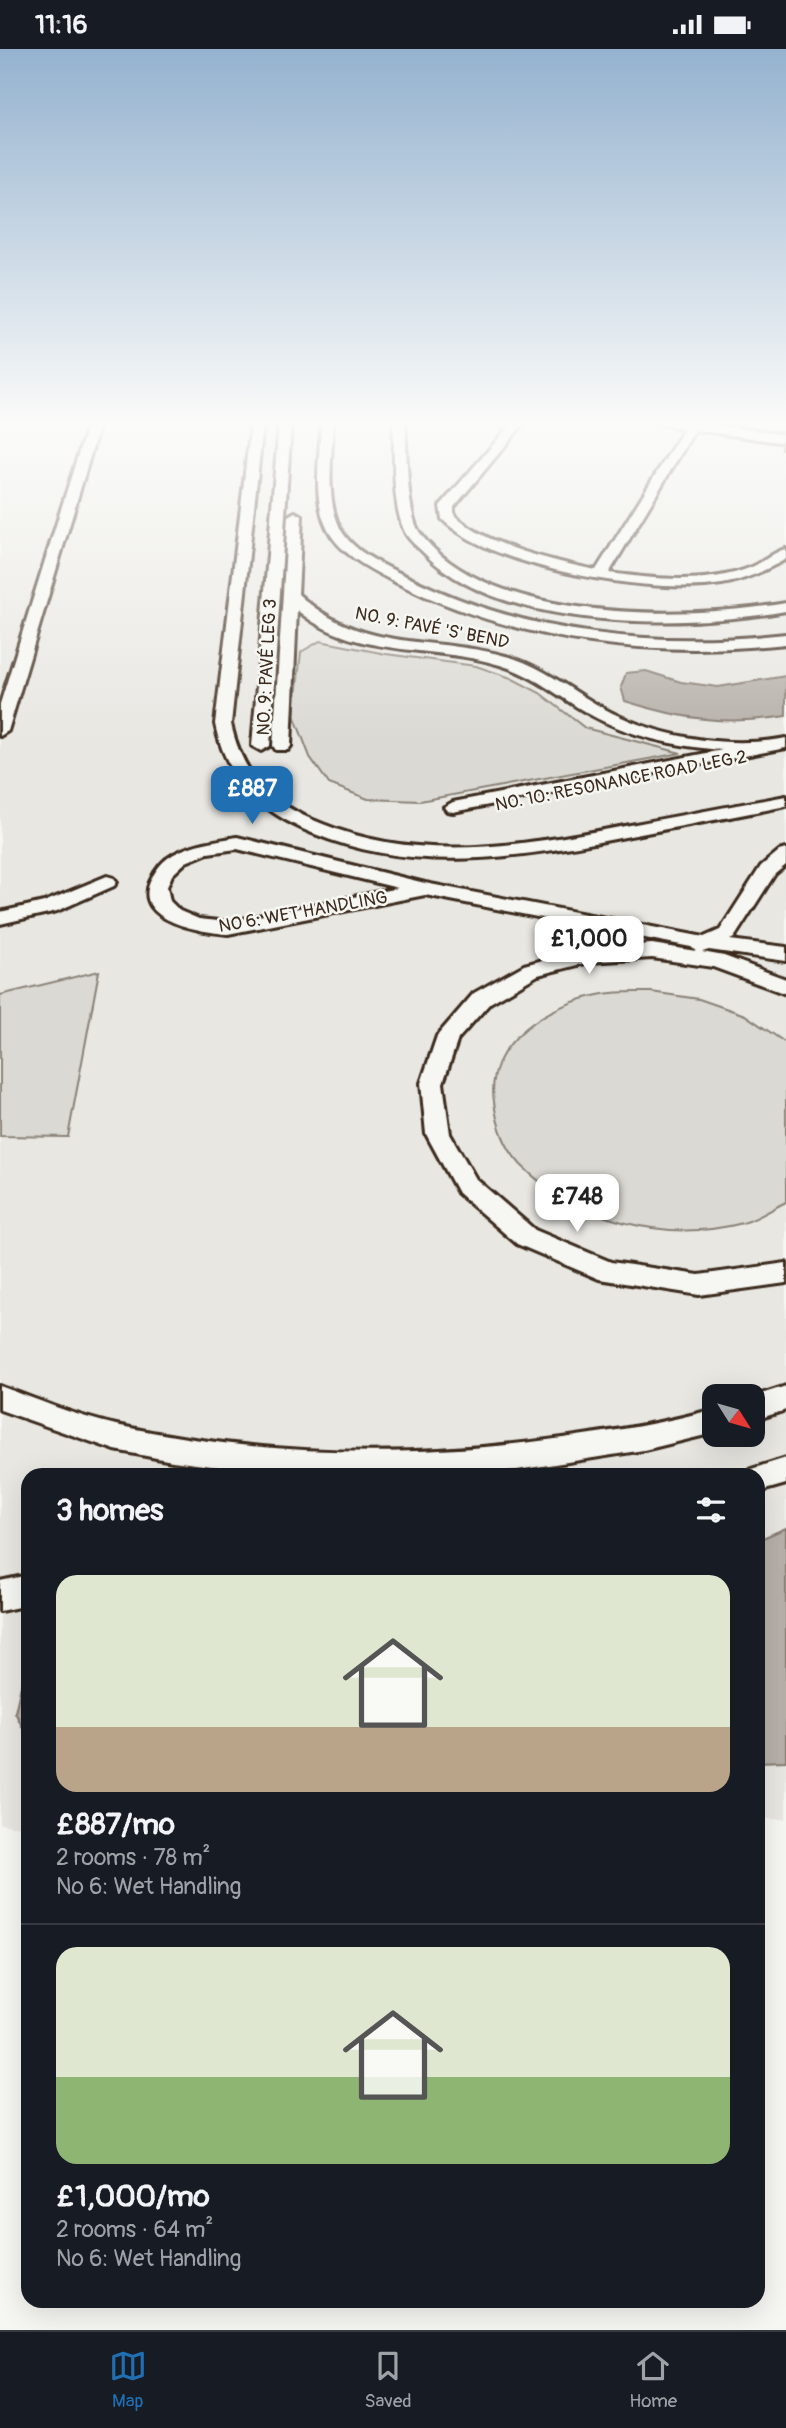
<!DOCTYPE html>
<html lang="en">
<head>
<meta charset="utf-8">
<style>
	:root { --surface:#171b24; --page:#20242c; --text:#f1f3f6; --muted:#9ea1a6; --line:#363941; --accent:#1f6fb2 }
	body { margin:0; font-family:Pangolin,sans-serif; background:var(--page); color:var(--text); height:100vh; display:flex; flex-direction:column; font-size:26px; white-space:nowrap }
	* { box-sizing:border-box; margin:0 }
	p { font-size:23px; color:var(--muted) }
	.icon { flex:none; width:38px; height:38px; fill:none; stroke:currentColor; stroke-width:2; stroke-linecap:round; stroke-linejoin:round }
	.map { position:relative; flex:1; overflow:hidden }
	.drawer { position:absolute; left:21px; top:1419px; width:744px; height:840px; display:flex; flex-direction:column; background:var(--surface); border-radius:21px; box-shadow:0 7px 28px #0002 }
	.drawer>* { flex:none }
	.needle { width:46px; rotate:127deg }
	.buttons { position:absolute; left:702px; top:1335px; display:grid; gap:14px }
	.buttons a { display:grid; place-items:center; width:63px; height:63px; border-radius:14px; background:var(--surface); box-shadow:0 7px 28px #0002; font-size:35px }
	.price { position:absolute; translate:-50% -60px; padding:0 16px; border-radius:14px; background:#fff; color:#222; font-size:23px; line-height:46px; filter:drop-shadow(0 2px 4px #0008) }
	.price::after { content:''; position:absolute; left:50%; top:42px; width:21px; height:16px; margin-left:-10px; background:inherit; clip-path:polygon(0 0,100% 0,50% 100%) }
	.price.active { background:var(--accent); color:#fff }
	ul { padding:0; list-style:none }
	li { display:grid; align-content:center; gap:14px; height:371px; padding:0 35px }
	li+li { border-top:2px solid var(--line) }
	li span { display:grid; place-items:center; height:217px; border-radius:21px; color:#555 }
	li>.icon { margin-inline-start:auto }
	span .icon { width:126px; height:126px; fill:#fffc; stroke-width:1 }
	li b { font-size:30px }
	h2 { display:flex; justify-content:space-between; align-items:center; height:84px; padding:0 35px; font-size:30px }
	.status { display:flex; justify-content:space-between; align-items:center; height:49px; padding:0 35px; background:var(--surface); direction:ltr }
	.status svg { height:19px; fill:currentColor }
	.menu { display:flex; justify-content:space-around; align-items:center; height:98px; border-top:2px solid var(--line); background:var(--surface); font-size:19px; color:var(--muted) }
	.menu a { display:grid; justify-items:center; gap:4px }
	.menu .active { color:var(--accent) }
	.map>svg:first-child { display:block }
</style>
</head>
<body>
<div class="status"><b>11:16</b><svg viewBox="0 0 49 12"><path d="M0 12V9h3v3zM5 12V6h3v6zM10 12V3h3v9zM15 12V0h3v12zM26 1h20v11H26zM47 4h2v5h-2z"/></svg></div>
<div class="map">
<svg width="786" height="2281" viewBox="0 0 786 2281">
	<rect width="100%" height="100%" fill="#f6f6f2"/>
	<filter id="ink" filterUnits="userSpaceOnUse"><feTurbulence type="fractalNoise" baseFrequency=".0143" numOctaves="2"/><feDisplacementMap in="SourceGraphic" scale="14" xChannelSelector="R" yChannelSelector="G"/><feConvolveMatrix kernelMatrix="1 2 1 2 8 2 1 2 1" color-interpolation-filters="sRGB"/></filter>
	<g filter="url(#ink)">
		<path fill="#e8e7e2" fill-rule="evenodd" d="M0,374H786V1770H758V1426H28V1779L0,1775ZM714,1348H752V1386H714Z"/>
		<path fill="#dad9d3" stroke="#8a8278" stroke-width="2" d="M320,592L386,605L476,617L511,629L540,644L585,679L681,704L420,752L368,750L329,735L310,708L294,666L301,603Z
			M99,922L68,1088L0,1087V946Z
			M651,943L699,950L745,966L786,994V1153C772,1160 757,1170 743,1174C666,1194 577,1172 521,1116C505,1099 497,1076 494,1053C485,992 551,954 603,945C619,942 636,943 651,943Z"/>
		<path fill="#b6b0a9" stroke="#857a71" stroke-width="2" d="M646,622L681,633L718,638L786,627V667C727,677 681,670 625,652L621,638L626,624Z
			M786,1479V1712L758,1713V1491Z
			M28,1624V1689L15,1663L22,1632Z"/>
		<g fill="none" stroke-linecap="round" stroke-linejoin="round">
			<g stroke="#3b2a1e" stroke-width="6">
				<path id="minor" d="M88,374H100L8,682L0,687V655Z
					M251,374H263L231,675C243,729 272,755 323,775C421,815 524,796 625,777C678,767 732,757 786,747V757C732,768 678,778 625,788C519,809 414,826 312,784C261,763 226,730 215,675Z
					M279,374H291L270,697L261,702L252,697Z
					M321,374H333C332,408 325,448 340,479C352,503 385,517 408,528C528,587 655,599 786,585V595C651,609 520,595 397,534C372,521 340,506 327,479C312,448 320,408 321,374Z
					M393,374H405C407,399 406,465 420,484C486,575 687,571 786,554V562C685,580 500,583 424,504C418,498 410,492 406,485C391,458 395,405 393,374Z
					M512,374H524L454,458V466C486,497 553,512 596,521L684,380L661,374H700L786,386V394L695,381L609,524C655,530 708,536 752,518C764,513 773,503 786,500V510C766,521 745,531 722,535C654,546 491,520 442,470L440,457Z
					M295,463L302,467L298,545C364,606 434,585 513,609C544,619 568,639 596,655C650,687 725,701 786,689V699L453,763L447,762L444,758L453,753L722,701C675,697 630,688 589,665C559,648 534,626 500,616C432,595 355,610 297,561L291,697L288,701H276L273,697L288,467Z
					M237,788L425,834L704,888L720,881L761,817L779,802L786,800V816L775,825L734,889L730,891L786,898V912L709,901L702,903L724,907L786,930V945L713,918L652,909L589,913L538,926L490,954L458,990L443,1034L450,1085L476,1130L535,1181L611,1213L699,1226L786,1214V1234L699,1246L599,1230L517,1195L458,1144L426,1085L421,1034L437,987L474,944L524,916L589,899L652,895L696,902L691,898L425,846L228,885C204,883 133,873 150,833C155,821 163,811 174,805C194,794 215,792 237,788ZM237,800L398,839L228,873L199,870L180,862L170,852L167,838L172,826L186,813L208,804Z
					M107,827L114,829L117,833L114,837L57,862L0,875V863L44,853Z
					M0,1337C38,1351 76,1367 116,1376C264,1408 414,1410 563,1389C614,1382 665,1374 714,1360V1384L644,1401L517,1421L462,1426H282L172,1412L115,1401L0,1361Z
					M786,1337V1361L752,1372V1348Z
					M786,1409V1435L758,1443V1426H745L748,1421Z
					M28,1526V1556L0,1562V1532Z"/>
			</g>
			<use href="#minor" fill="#f6f6f2" fill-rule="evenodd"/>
		</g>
		<path fill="#aca8a3" stroke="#3b2a1e" stroke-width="2" d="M786,385V400H781L783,389Z"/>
	</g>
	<linearGradient id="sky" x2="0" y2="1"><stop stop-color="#94b2cf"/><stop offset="0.54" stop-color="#fbfbf9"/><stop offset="1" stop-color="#fbfbf9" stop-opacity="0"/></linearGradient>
	<rect width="786" height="693" fill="url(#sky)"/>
	<g text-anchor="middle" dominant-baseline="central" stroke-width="5" stroke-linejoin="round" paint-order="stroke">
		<g font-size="18" fill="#3b2a1e" stroke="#f6f6f2">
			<text transform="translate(432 579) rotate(11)">NO. 9: PAVÉ 'S' BEND</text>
			<text transform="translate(267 618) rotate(-87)">NO. 9: PAVÉ LEG 3</text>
			<text transform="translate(621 732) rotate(-11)">NO. 10: RESONANCE ROAD LEG 2</text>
			<text transform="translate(303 863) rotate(-10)">NO 6: WET HANDLING</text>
		</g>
	</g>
</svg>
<div class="buttons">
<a><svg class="needle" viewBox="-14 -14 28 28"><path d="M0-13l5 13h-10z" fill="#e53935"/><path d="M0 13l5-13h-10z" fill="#9ea1a6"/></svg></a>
</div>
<b class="price active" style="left:252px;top:777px">£887</b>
<b class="price" style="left:589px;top:927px">£1,000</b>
<b class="price" style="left:577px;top:1185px">£748</b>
<section class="drawer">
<h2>3 homes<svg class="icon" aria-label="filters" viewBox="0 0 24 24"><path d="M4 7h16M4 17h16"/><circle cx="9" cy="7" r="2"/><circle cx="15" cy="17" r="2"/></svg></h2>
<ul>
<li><span style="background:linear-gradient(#dfe7d0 70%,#b9a48a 0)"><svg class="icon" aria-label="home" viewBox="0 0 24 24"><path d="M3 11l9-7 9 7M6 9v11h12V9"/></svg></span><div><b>£887/mo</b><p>2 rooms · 78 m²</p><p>No 6: Wet Handling</p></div></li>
<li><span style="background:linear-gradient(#dfe7d0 60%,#8fb573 0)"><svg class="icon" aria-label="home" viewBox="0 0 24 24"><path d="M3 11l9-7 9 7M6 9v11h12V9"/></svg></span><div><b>£1,000/mo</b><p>2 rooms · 64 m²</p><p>No 6: Wet Handling</p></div></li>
</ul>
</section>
</div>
<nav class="menu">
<a class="active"><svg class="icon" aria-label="map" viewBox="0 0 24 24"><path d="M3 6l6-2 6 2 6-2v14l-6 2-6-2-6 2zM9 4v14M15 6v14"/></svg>Map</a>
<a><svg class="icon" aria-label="saved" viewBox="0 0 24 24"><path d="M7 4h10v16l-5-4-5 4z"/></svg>Saved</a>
<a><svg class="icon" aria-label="home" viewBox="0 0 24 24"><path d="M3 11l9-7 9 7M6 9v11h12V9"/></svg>Home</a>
</nav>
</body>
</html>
